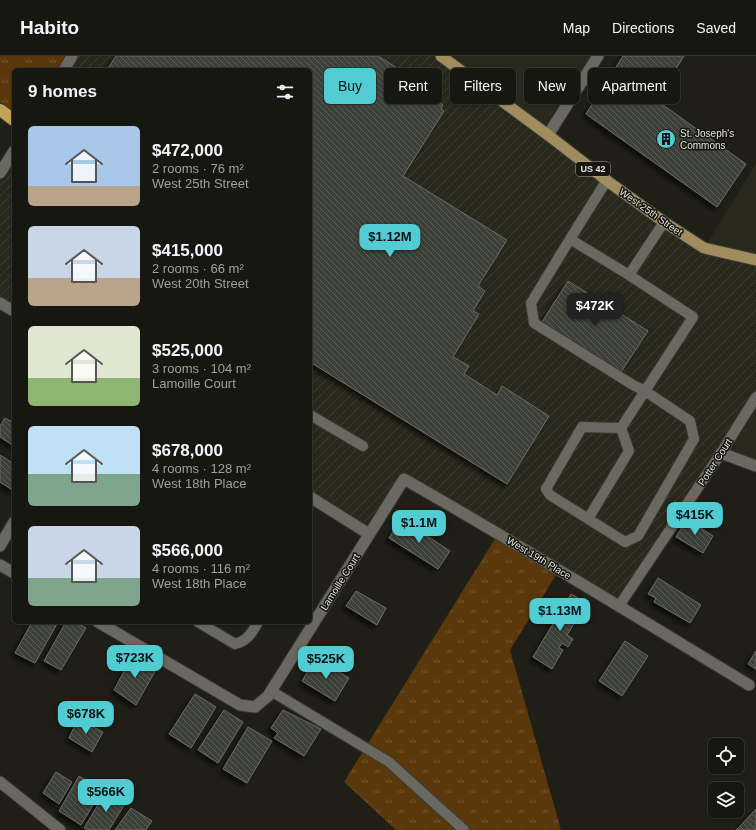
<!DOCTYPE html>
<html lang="en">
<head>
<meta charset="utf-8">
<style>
	:root { --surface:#171712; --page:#20201b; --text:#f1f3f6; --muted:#9e9f9f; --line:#363632; --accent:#51ccd2 }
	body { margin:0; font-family:Arial,sans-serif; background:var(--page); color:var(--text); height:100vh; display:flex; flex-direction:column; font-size:15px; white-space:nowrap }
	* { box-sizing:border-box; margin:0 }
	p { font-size:13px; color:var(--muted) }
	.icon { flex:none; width:22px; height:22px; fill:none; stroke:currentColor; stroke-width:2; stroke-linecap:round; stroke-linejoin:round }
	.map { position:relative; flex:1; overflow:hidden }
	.panel { position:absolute; left:12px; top:12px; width:300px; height:556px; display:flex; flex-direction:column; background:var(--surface); border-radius:6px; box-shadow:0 1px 3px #0004,0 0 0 1px var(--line) }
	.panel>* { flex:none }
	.banner { position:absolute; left:324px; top:12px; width:372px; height:36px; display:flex; gap:8px }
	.tools { position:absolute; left:708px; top:682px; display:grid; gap:8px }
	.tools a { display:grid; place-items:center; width:36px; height:36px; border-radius:6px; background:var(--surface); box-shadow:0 1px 3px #0004,0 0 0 1px var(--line); font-size:20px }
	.price { position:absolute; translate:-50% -34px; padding:0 9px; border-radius:8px; background:var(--accent); color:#111; font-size:13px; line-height:26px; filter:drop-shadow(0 1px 2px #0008) }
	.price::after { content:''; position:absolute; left:50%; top:24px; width:12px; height:9px; margin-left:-6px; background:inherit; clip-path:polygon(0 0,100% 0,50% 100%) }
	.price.selected { background:#222; color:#fff }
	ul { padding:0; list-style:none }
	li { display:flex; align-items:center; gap:12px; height:100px; padding:0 16px }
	li span { display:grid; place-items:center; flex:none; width:112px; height:80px; border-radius:6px; color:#555 }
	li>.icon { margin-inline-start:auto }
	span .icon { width:48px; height:48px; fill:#fffc; stroke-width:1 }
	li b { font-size:17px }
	h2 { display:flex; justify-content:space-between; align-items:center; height:48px; padding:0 16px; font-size:17px }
	.chip { padding:0 14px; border-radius:6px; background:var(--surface); box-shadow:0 1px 3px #0004,0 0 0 1px var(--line); font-size:14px; line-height:36px }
	.chip.selected { background:var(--accent); color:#111 }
	header { display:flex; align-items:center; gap:24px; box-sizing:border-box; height:56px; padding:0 20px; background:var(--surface); border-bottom:1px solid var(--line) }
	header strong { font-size:19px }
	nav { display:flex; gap:22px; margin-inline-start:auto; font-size:14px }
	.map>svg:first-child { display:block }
</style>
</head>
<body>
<header>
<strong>Habito</strong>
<nav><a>Map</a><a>Directions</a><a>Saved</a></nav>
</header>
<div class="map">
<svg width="756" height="774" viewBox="0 0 756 774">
	<defs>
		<pattern id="industrial-furrows" width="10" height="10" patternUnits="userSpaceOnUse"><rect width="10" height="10" fill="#29281c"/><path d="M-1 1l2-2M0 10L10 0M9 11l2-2" fill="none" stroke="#3e3d32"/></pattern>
		<pattern id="grass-tufts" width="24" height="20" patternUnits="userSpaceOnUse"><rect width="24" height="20" fill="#5b380c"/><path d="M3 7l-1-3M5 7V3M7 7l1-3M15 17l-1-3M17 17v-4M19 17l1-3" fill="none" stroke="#72552f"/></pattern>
		<pattern id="building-back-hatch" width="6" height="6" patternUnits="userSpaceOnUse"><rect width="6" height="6" fill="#3d3f39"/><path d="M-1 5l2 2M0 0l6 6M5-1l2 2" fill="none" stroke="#595b55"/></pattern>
		<filter id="shadow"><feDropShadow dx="-3.5" dy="3.5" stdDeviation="2" flood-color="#0009"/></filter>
	</defs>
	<rect width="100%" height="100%" fill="#1f1f18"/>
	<path fill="#29281c" d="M441,0H598L548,79Z
		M756,108V204L704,192Z
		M756,341V410L721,397Z"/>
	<path fill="url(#industrial-furrows)" d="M72,0H441L704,192L756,204V341L619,550L404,423L369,478L310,441V14H64Z
		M14,95V255L0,247V117Z"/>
	<path fill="url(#grass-tufts)" d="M0,0H72L64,14H14V64L0,54Z
		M498,478L559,514L510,594L561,774H396L344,726Z"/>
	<path fill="url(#building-back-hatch)" stroke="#6a6c65" filter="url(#shadow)" d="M116,0H378L421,27L415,37L424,38L443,49L441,53L444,55L403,120L507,184L478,230L485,235L473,255L479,258L453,301L469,310L464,318L497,339L502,330L549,360L507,428L310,306V14H107Z
		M623,0H684L656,44L746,108L717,151L586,58Z
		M568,225L648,275L621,316L542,266Z
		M5,362L14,367V390L0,381V370Z
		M0,399L14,408V435L0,426Z
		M401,463L450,495L438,513L389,482Z
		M687,463L713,480L703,497L676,481Z
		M658,522L701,549L690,567L654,546L656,542L648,538Z
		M356,535L386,552L377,569L346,550Z
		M571,538L587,547L567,579L573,583L568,591L562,587L559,592L563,594L552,613L533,601Z
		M32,566H58L35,607L15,597Z
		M66,566H75L86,572L61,614L44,605Z
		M625,585L648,600L622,640L599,625Z
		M756,595V613L748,608Z
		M133,599L157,612L136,649L114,634Z
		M316,602L349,622L335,645L302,625Z
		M195,638L216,651L191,692L169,678Z
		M224,654L243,666L218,707L198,694Z
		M283,654L321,673L304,700L274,682L278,677L271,672Z
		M78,663L103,676L92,696L69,682Z
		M248,671L272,685L247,727L223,713Z
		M56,716L72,726L59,748L43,737Z
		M79,720L102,734L81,769L59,755Z
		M107,734L126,746L109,774H87L84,772Z
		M131,752L152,765L146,774H115Z
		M756,753V774H736L743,767Z"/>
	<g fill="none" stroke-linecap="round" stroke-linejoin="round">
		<g stroke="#393934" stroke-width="12">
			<path id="service" d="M570,183L629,219L693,261L645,335L633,329L534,267L531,247Z
				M570,183L607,124
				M629,219L664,166
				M645,335L690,365L694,383L638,480L625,486L550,439L546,433L582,371L621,372Z
				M310,359L363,390
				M588,463L629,395L621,372
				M619,550L721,397L756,341
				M198,566L235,588C247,585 252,577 258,566
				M271,635L389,706L464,774"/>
		</g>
		<g stroke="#393934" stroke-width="13">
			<path id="minor" d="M548,79L598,0
				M0,247L14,255
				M721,397L756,410
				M310,441L369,478
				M0,490L14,466
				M0,509L14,517
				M98,566L240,649L255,651L268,640L404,423C520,489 635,560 749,629
				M0,726L60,774"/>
		</g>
		<g stroke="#393934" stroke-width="13">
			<path id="tertiary" d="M64,14L72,0
				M0,117L14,95"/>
		</g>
		<g stroke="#393934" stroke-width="13">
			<path id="primary" d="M441,0L548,79L610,127L664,166L704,192L756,204"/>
		</g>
		<g stroke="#393934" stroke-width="14">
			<path id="motorway" d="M0,54L14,64"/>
		</g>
		<use href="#service" stroke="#696861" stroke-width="10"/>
		<use href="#minor" stroke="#696861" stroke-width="11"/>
		<use href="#tertiary" stroke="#696861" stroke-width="11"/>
		<use href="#primary" stroke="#a08c5c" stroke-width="11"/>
		<use href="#motorway" stroke="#c5a458" stroke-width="12"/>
	</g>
	<defs>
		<g id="building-disc" transform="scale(1)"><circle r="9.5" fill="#51ccd2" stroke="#16160f"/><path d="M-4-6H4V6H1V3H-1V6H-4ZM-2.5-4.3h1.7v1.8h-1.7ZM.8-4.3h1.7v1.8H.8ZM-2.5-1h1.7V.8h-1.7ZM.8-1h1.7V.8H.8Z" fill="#111"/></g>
	</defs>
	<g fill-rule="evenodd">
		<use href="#building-disc" x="666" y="83"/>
	</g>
	<g text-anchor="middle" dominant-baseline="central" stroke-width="3" stroke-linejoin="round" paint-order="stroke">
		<rect fill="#16160f" stroke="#a6a6a1" stroke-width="1" x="576" y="106" width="34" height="14" rx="3"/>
		<g font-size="9" font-weight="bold" fill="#e4e3df">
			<text x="593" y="113">US 42</text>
		</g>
		<g font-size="10" fill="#e4e3df" stroke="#16160f" text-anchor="start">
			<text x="680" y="77">St. Joseph's<tspan x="680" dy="12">Commons</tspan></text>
		</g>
		<g font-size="10" fill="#e4e3df" stroke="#16160f">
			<text transform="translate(651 156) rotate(35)">West 25th Street</text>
			<text transform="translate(715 406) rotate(-57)">Potter Court</text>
			<text transform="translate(539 502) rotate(31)">West 19th Place</text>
			<text transform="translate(340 526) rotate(-58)">Lamoille Court</text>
		</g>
	</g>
</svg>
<div class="tools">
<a><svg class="icon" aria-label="locate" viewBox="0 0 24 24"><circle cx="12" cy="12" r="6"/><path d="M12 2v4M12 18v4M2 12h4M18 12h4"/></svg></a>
<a><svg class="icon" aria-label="layers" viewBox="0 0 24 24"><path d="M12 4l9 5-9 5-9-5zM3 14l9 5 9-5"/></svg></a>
</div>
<b class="price" style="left:390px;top:202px">$1.12M</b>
<b class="price selected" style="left:595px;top:271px">$472K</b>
<b class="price" style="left:695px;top:480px">$415K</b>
<b class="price" style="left:419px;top:488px">$1.1M</b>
<b class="price" style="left:560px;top:576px">$1.13M</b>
<b class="price" style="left:135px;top:623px">$723K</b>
<b class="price" style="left:326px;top:624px">$525K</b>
<b class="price" style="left:86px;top:679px">$678K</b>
<b class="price" style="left:106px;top:757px">$566K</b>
<div class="banner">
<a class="chip selected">Buy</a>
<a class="chip">Rent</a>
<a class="chip">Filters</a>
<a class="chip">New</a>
<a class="chip">Apartment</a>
</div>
<section class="panel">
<h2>9 homes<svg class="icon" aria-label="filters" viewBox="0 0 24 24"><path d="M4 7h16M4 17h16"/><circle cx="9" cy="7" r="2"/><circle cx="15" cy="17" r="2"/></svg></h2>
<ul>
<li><span style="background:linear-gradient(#a9c7e8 75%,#b9a48a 0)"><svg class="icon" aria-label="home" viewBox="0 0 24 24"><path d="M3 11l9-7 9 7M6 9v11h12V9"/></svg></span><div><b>$472,000</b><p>2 rooms · 76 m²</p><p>West 25th Street</p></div></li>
<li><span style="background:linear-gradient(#c9d6e8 65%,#b9a48a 0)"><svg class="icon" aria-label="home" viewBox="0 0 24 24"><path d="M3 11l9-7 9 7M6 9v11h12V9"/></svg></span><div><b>$415,000</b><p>2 rooms · 66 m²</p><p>West 20th Street</p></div></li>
<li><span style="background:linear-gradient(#dfe7d0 65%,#8fb573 0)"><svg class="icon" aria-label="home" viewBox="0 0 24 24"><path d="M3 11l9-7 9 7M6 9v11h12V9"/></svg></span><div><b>$525,000</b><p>3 rooms · 104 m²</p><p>Lamoille Court</p></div></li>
<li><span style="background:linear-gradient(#bfe0f5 60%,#7fa58c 0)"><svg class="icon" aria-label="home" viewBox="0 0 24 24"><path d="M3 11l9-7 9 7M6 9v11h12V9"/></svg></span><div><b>$678,000</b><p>4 rooms · 128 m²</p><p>West 18th Place</p></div></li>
<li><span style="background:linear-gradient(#c9d6e8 65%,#7fa58c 0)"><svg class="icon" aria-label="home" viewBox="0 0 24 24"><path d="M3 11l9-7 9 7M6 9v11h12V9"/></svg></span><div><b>$566,000</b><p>4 rooms · 116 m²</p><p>West 18th Place</p></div></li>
</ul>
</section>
</div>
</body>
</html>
